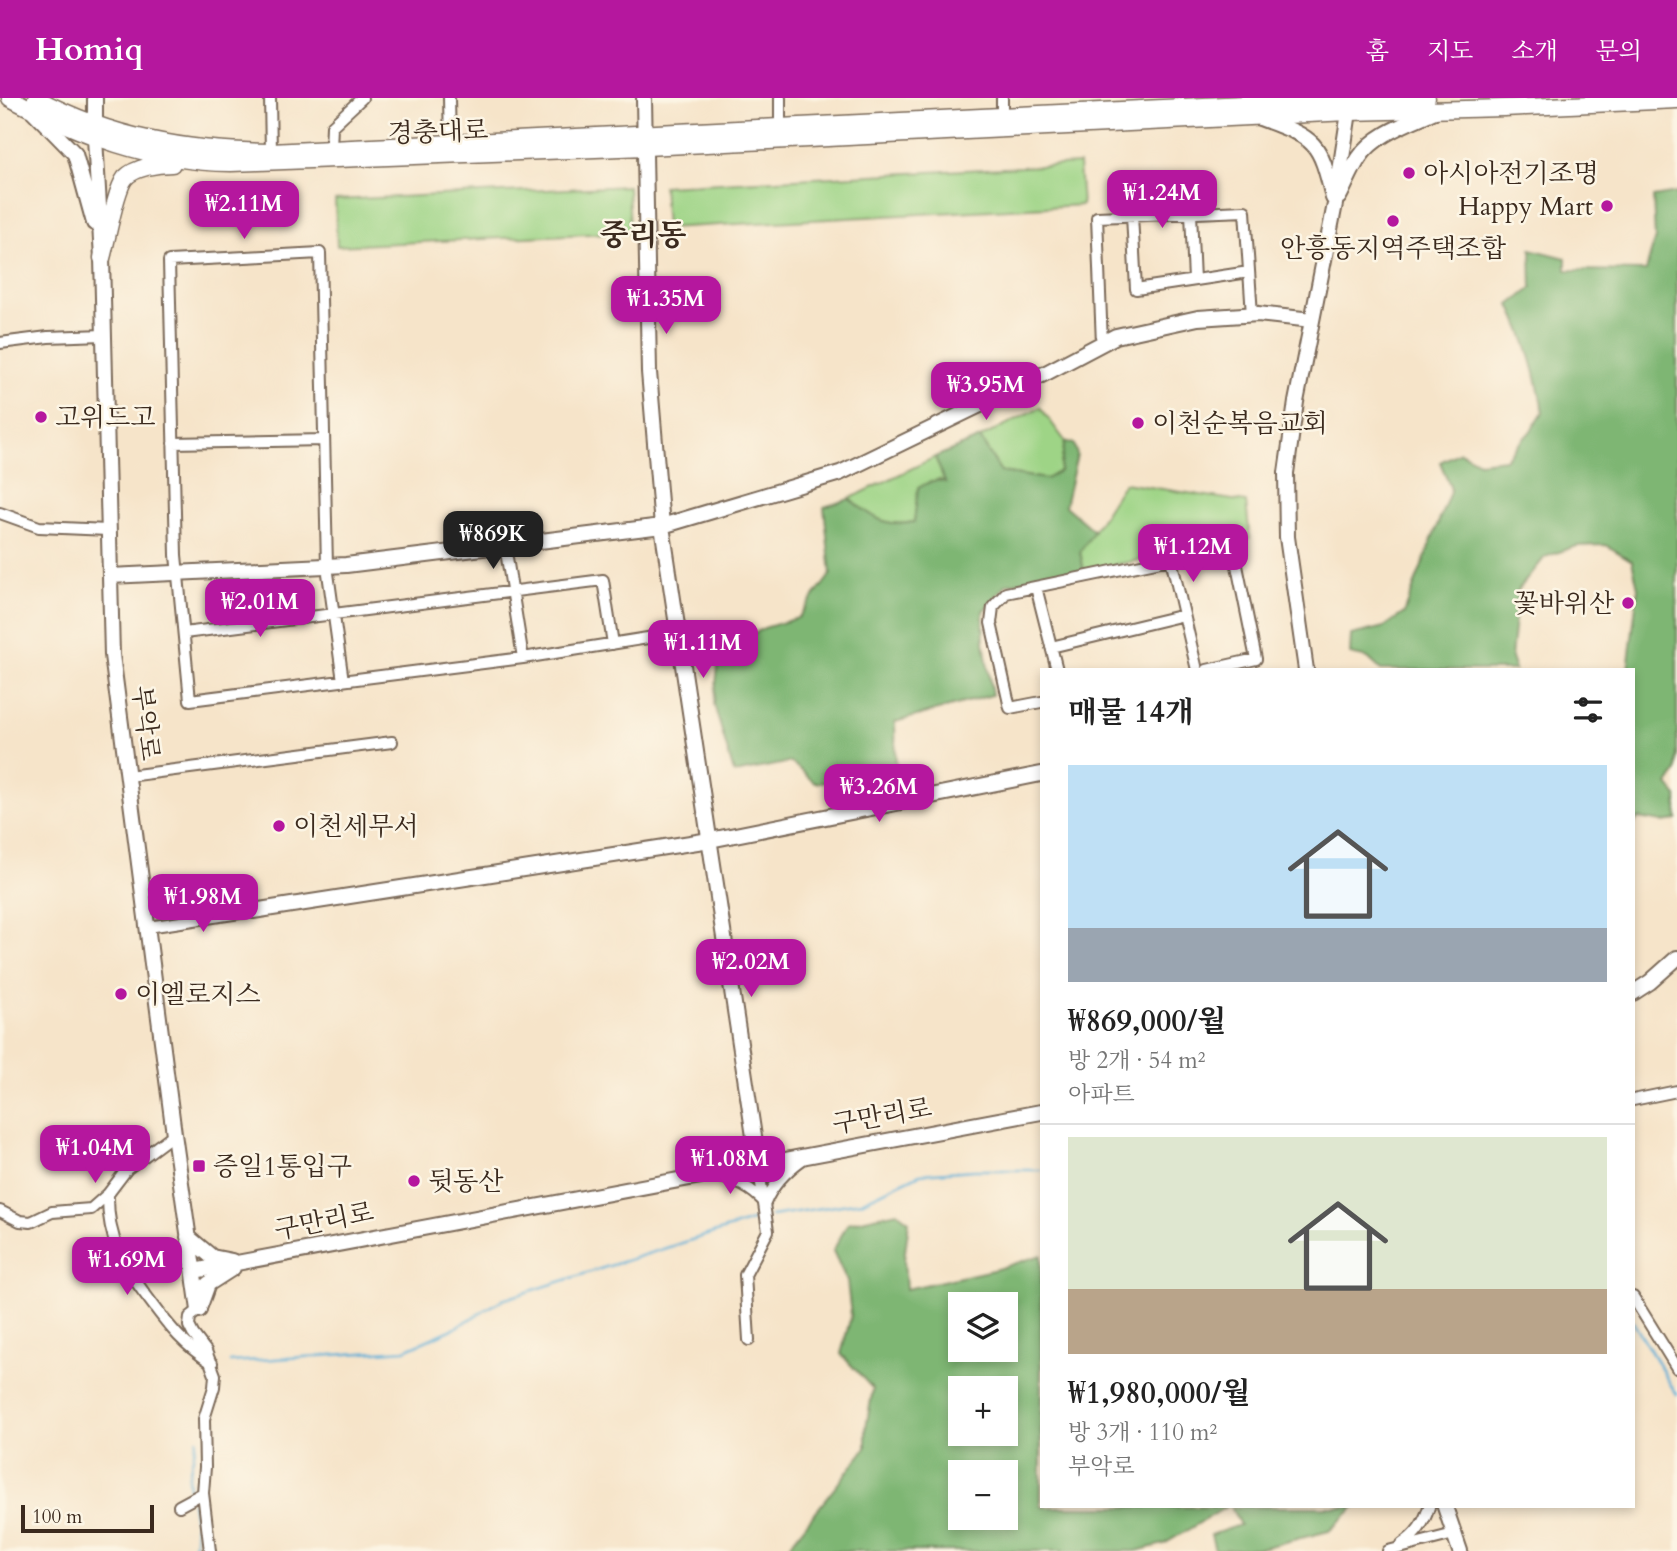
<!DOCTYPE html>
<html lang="ko">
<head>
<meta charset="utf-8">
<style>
	:root { --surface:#fff; --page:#f2f2f2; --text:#222; --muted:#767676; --line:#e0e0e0; --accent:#b5179e }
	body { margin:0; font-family:Cardo,"Noto Serif KR",serif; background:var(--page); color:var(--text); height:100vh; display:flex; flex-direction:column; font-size:26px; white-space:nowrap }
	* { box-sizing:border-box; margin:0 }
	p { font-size:23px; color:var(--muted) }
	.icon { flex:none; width:38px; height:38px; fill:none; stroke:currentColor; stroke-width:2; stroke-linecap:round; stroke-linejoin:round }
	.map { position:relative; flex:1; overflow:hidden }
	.side { position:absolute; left:1040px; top:570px; width:595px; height:840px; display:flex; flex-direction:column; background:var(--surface); border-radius:0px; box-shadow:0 4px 10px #0003 }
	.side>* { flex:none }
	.tools { position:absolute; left:948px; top:1194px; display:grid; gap:14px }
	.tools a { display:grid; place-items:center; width:70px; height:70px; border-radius:0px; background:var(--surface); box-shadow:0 4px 10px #0003; font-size:35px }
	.scale { position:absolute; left:21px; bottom:18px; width:133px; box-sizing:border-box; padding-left:7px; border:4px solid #3b2a1e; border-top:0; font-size:19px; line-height:24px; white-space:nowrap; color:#3b2a1e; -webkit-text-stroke:5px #fcf5e5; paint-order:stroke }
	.price { position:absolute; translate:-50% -60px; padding:0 16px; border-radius:14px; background:var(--accent); color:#fff; font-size:23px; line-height:46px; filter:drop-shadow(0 2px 4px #0008) }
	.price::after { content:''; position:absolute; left:50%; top:42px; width:21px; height:16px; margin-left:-10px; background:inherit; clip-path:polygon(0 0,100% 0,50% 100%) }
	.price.selected { background:#222; color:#fff }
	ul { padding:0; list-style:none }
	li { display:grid; align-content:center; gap:14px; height:371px; padding:0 28px }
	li+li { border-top:2px solid var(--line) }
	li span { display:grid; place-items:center; height:217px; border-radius:0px; color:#555 }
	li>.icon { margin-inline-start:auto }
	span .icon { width:126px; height:126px; fill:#fffc; stroke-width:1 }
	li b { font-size:30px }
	h2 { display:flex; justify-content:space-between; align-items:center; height:84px; padding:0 28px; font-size:30px }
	header { display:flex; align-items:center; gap:42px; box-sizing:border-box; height:98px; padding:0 35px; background:var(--accent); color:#fff }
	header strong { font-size:33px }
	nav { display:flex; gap:38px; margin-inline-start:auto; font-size:24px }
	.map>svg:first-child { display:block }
</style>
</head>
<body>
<header>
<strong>Homiq</strong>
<nav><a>홈</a><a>지도</a><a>소개</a><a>문의</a></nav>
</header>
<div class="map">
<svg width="1677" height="1453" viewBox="0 0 1677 1453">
	<rect width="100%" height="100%" fill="#fcf5e5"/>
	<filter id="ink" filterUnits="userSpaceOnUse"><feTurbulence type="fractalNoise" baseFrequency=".0143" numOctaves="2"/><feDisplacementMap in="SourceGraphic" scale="14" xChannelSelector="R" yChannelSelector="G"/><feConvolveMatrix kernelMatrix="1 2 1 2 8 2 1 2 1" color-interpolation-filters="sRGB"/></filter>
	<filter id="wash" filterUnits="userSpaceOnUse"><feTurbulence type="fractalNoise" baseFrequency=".00686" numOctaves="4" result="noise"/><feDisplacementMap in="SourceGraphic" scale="28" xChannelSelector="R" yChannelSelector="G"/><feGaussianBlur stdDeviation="1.57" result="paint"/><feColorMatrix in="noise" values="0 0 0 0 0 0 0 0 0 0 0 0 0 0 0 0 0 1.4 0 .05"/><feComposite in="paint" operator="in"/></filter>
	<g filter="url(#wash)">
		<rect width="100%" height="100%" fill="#f6e4c9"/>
		<path fill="#9ed486" stroke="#6c7f52" stroke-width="2" d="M1079,66L1082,107L666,130L663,88Z
			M628,88L630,134L337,148L335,102Z
			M1040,309L1065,343L1060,373L1046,381L1001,374L980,340Z
			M935,359L946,385L939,381L919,390L914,424C883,430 873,418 849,401Z
			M1124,385L1246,404L1250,440L1084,473L1080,454Z"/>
		<path fill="#7eb673" stroke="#5c7048" stroke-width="2" fill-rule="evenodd" d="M1677,95V673L1668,687L1677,698V722L1662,724L1638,720L1633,728V572H1628L1638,490L1632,463L1606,447L1576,448L1545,459L1518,492L1511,560L1515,572H1381L1368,560L1350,556L1351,537L1384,529L1404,515L1451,391L1440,364L1460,354L1479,364L1505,361L1530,334L1543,314C1537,276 1527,242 1510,207L1532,190L1531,151L1566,160V172L1646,173L1655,140L1653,99Z
			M980,340L1001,374L1046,381L1060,373L1065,343L1074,346L1077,357L1065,408L1094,433L1080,454L1084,473L1007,486L983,513L984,544L992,597L895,624L896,677L815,685L791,664L734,675L714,606L719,557L764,530L798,520L831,476L824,409L849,401C873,418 883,430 914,424L918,390C929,384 935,380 945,384L935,359Z
			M897,1114L909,1123L904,1162L906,1191L997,1171L1041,1157V1409H1226L1164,1446L1136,1453H785L866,1350V1329L873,1291L841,1256L851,1218L847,1183L833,1153L848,1125ZM961,1206H1006V1251H961ZM961,1290H1006V1335H961ZM961,1374H1006V1419H961Z
			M1231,1409H1355L1329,1433L1261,1450L1215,1452L1211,1437L1240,1427Z"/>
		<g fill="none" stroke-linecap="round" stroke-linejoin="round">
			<path stroke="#5aadd6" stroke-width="2.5" d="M771,1118L861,1104L920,1076L974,1072H1041
				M1633,1224L1677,1297
				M230,1264L405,1252L455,1230L502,1202L764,1119
				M190,1398L188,1381L197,1341
				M192,1404L196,1429L194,1453"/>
		</g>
	</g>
	<g filter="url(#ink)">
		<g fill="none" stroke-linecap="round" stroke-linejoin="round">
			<g stroke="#7c6b5a" stroke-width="14">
				<path id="street" d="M270,0L271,54
					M449,0L450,46
					M780,0V29
					M1002,18V0
					M331,51L332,28L362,0
					M1191,115L1194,182
					M1132,117L1136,191L1249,174
					M0,245L48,239L104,237
					M1102,246L1097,119L1245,113L1252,217
					M173,345L324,342
					M0,415L39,429L108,432
					M505,447L523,560
					M1171,461L1197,572
					M1036,489L1057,572
					M184,535L603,482L613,546
					M1051,549L1184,517
					M343,583L327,468L320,155L169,163L176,457L190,602L523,560L679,535
					M1041,604L1010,610L991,525L993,509L1006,495L1233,448L1256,561L1207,572
					M128,678L392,644
					M148,829L253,813
					M1633,1002L1677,993
					M713,1077C734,1081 751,1089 765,1105
					M108,1096C107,1142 124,1169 151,1204C171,1231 184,1247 212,1265
					M765,1105C773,1086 786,1073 803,1061
					M0,1113L20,1123L31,1124L52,1114L91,1111L108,1096L127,1071L174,1036
					M1633,1199L1677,1270
					M199,1212L190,1219L189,1228L193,1236L206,1253L215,1277L214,1289L204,1321L205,1369L203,1395L210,1453
					M749,1242L745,1177L768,1133L758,1065
					M179,1408L203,1395
					M1402,1446C1417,1436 1424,1425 1429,1409
					M1388,1453L1454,1436"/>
			</g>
			<g stroke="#7c6b5a" stroke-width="18">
				<path id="secondary" d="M95,0V40L102,160L112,557L174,1036L199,1212
					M644,0L649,274L662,428L758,1065
					M34,14L75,56L94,125
					M1260,20C1316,41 1319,41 1333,100
					M1339,99C1346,86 1351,72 1359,60C1375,35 1412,24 1437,12
					M110,478L346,467L662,428L840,375L1046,275L1116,238L1198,220L1258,216L1312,222
					M1306,572L1287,439L1286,375L1296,304L1335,106L1349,14L1346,4
					M253,813L710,742L1041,676
					M1633,895L1650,884L1677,860
					M188,1139L212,1159L232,1163
					M194,1173L1041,1014
					M200,1208L208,1186L233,1170
					M1445,1409L1460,1453"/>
			</g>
			<g stroke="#7c6b5a" stroke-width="19">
				<path id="primary" d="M10,0C80,37 151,64 231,65L646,49L1349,14L1504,10L1677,2
					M36,0C111,40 186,53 271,54L1345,1L1427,0
					M102,160C107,143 115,93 125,80C135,69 158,66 172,66"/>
			</g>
			<use href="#street" stroke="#fff" stroke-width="10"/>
			<use href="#secondary" stroke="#fff" stroke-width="14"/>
			<use href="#primary" stroke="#fff" stroke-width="16"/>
		</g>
	</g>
	<g fill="#b5179e" stroke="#fcf5e5" stroke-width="2.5">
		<circle cx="1409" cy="75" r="7"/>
		<circle cx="1607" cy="108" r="7"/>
		<circle cx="1393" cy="123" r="7"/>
		<circle cx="41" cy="319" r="7"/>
		<circle cx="1138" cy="325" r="7"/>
		<circle cx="1628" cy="505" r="7"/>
		<circle cx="279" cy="728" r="7"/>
		<circle cx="121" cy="896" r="7"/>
		<rect x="192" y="1061" width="14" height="14" rx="3.5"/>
		<circle cx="414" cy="1083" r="7"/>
	</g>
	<g text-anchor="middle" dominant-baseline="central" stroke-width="5" stroke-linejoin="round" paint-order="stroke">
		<g font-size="26" fill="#3b2a1e" stroke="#fcf5e5">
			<text transform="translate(438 34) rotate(-2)">경충대로</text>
			<text transform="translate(146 625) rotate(83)">부악로</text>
			<text transform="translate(882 1018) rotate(-10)">구만리로</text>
			<text transform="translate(324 1123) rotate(-11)">구만리로</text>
		</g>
		<g font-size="26" fill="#3b2a1e" stroke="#fcf5e5" text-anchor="start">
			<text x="1423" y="75">아시아전기조명</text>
			<text x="1593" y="108" text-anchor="end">Happy Mart</text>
			<text x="1393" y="150" text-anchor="middle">안흥동지역주택조합</text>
			<text x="55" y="319">고위드고</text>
			<text x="1152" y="325">이천순복음교회</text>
			<text x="1614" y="505" text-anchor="end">꽃바위산</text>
			<text x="293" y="728">이천세무서</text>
			<text x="135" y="896">이엘로지스</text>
			<text x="213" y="1068">증일1통입구</text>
			<text x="428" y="1083">뒷동산</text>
		</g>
		<g font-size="30" font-weight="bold" fill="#3b2a1e" stroke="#fcf5e5">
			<text x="643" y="137">중리동</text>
		</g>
	</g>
</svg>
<div class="tools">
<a><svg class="icon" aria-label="layers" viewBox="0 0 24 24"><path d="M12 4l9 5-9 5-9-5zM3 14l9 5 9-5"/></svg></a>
<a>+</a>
<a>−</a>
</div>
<div class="scale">100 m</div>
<b class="price" style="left:1162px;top:132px">₩1.24M</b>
<b class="price" style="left:244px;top:143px">₩2.11M</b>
<b class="price" style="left:666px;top:238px">₩1.35M</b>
<b class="price" style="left:986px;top:324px">₩3.95M</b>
<b class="price selected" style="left:493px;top:473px">₩869K</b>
<b class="price" style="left:1193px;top:486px">₩1.12M</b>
<b class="price" style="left:260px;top:541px">₩2.01M</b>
<b class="price" style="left:703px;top:582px">₩1.11M</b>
<b class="price" style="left:879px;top:726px">₩3.26M</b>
<b class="price" style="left:203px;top:836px">₩1.98M</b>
<b class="price" style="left:751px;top:901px">₩2.02M</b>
<b class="price" style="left:95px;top:1087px">₩1.04M</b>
<b class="price" style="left:730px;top:1098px">₩1.08M</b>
<b class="price" style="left:127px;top:1199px">₩1.69M</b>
<section class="side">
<h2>매물 14개<svg class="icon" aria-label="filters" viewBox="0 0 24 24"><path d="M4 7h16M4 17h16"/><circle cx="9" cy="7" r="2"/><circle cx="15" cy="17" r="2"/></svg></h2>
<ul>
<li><span style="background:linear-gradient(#bfe0f5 75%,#9aa5b1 0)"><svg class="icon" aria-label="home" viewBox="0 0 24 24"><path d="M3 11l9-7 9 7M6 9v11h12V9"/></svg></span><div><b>₩869,000/월</b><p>방 2개 · 54 m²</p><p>아파트</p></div></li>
<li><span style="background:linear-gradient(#dfe7d0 70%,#b9a48a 0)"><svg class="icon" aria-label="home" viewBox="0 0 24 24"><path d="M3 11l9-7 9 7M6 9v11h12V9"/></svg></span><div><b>₩1,980,000/월</b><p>방 3개 · 110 m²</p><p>부악로</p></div></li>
</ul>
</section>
</div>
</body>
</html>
